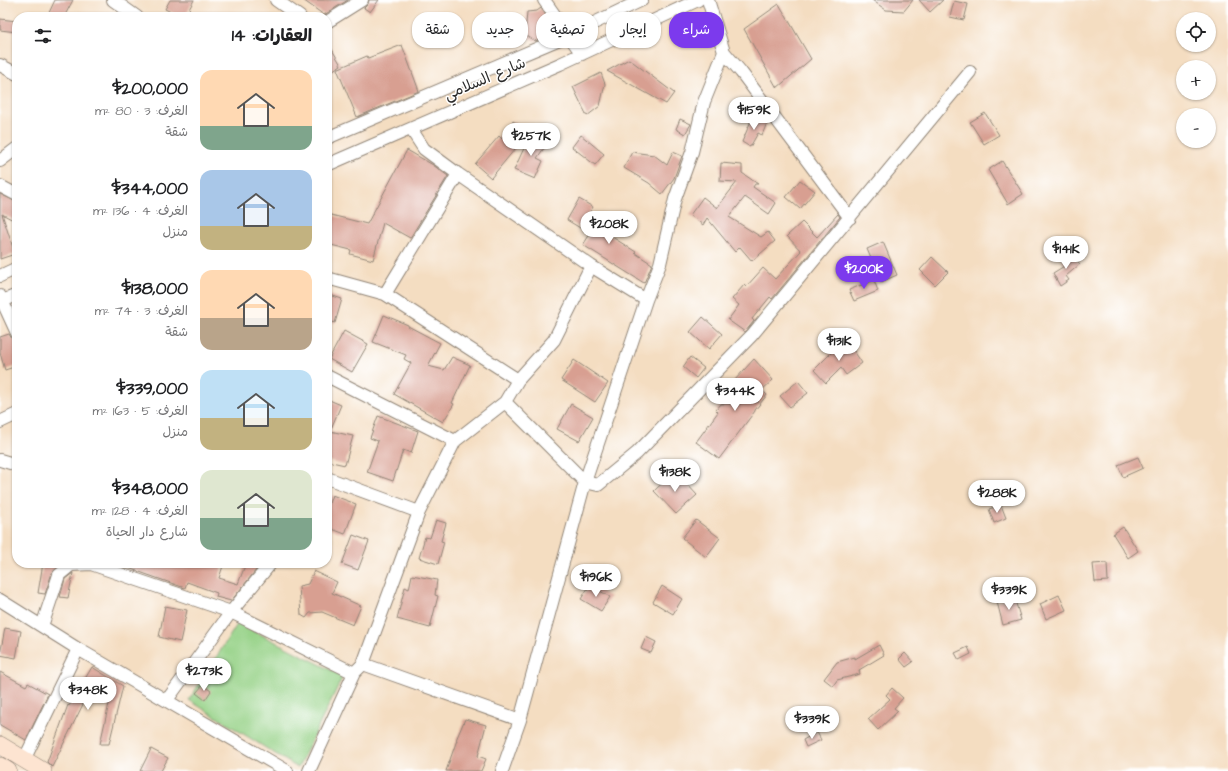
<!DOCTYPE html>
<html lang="ar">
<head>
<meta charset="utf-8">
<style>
	:root { --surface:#fff; --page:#f6f6f6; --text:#202124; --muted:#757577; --accent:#7c3aed }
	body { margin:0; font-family:"Architects Daughter","Playpen Sans Arabic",sans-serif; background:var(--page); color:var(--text); direction:rtl; height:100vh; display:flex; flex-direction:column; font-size:15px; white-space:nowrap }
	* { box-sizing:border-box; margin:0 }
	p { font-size:13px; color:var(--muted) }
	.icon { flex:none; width:22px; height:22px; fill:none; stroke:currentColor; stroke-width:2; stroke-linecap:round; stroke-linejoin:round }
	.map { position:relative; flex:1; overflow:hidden; direction:ltr }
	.panel { position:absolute; left:12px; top:12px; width:320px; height:556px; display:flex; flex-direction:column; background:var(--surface); border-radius:16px; box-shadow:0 1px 3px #0004; direction:rtl }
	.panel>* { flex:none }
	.hud { position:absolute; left:344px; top:12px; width:380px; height:36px; direction:rtl; display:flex; gap:8px }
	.fabs { position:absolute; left:1176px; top:12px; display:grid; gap:8px }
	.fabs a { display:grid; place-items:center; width:40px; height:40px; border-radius:50%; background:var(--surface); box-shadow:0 1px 3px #0004; font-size:20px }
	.price { position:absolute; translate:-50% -34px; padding:0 9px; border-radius:14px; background:#fff; color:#222; font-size:13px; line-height:26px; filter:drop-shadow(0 1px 2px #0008) }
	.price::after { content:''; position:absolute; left:50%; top:24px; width:12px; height:9px; margin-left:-6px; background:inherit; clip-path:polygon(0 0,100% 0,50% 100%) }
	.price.selected { background:var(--accent); color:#fff }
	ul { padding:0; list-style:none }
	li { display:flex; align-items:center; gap:12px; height:100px; padding:0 20px }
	li span { display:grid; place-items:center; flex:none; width:112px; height:80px; border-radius:12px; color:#555 }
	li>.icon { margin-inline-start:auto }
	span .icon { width:48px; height:48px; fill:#fffc; stroke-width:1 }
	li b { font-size:17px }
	h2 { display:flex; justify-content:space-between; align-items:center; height:48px; padding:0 20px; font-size:17px }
	.tag { padding:0 14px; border-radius:16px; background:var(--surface); box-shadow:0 1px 3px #0004; font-size:14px; line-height:36px }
	.tag.selected { background:var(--accent); color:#fff }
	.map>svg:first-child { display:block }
</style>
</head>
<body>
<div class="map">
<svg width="1228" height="771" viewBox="0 0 1228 771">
	<rect width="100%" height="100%" fill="#fff"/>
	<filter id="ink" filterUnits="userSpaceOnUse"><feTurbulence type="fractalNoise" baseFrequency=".025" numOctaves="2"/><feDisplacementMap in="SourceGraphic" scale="8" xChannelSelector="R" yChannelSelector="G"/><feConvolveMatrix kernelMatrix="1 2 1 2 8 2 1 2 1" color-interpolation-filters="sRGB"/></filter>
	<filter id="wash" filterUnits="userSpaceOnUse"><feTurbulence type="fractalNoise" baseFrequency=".012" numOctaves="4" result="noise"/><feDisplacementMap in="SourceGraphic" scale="16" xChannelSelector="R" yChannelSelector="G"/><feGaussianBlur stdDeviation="0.9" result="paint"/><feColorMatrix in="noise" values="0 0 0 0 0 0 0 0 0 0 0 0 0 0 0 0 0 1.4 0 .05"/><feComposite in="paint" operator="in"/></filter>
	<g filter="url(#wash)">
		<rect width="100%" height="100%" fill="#f4ddc1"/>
		<path fill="#96d287" stroke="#607e59" d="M238,623L343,676L298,768L189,700Z"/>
		<g id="blocks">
			<path fill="#d89f91" d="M55,0H73L64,17H47Z
				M170,0H194L185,17H181L165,9Z
				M303,0H348L324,15Z
				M369,0H379L370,12L364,8L368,4Z
				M872,0H913L904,11L886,10Z
				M919,0H943L930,12Z
				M954,1L968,4L964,20L950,17Z
				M779,4L811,59L777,88L744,29Z
				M541,8L557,32L535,41L525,35L527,12L537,11Z
				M0,19L17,21V32L0,30Z
				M327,41L341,65L327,74Z
				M402,45L419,91L357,117L337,69L367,56L368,58Z
				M629,59L674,93L666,104L607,71Z
				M601,73L605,84L600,106L587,116L573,87Z
				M985,113L999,135L984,144L970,122Z
				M753,116L767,123L762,135L758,133L750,147L742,142Z
				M680,119L691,124L685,134L676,129Z
				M513,121L529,132L491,178L475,164L499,136L502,139Z
				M531,133L547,144L537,158L543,161L535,179L514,170Z
				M581,135L604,154L595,165L572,147Z
				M407,150L433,165L448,176L410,238L383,223L373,260L350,254L351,250L327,244V214L367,224Z
				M632,152L654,155L667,165L673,152L682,156L674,178L662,194L649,183L624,168Z
				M1002,161L1023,194L1008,204L988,170Z
				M721,163L742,165V173L758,184H755L753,187L776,203L769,214L745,197L729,217L761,237L768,232L775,241L752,261L740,247L735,252L707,218L703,225L690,215L703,197L717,208L737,182L720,181Z
				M800,180L815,191L800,209L786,197Z
				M0,194L17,202V222L2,214L15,254L0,259Z
				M579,199L593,207L585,220L636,252L635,253L652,264L644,283L583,245L590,234L567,220Z
				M838,214L840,217L772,299L770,297L752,319L754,321L745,332L728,320L739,305L732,299L744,285L746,287L763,268L775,279L801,251L787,236L802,222L817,237Z
				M883,242L897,275L881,282L867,249Z
				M1071,254L1080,264L1066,276L1069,280L1060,286L1053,273L1066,265L1062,261Z
				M932,257L948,272L935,285L920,270Z
				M874,280L878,291L854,301L849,290Z
				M327,294L342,299L335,323L327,320Z
				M384,315L408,325V326L440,343L428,366L444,370L452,357L470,365L452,403L454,404L443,422L394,394L411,363L404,359L406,355L373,342Z
				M703,317L722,334L709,349L690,332Z
				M344,331L368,344L352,372L329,359Z
				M9,334L12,339L17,340V366L5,370L0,353V337Z
				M846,339L862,363L846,375L841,368L826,383L814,370L831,353L829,351Z
				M690,357L704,368L696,378L683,367Z
				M754,359L773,380L762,390L767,395L755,410V411L719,459L696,442L718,412L716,410L721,404L759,402L734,381Z
				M574,360L608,383L595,402L561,380Z
				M798,381L808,393L790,407L780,396Z
				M327,399L341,405L330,431L353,436L345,465L327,461Z
				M571,404L593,417L579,441L557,429Z
				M378,416L418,431L411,453L403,450L393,481L367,472L378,441L370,438Z
				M1138,457L1143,468L1123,477L1118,465Z
				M675,471L697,495L676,514L654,491Z
				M332,495L356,504L345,534L327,527V509Z
				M1001,505L1006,518L994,523L989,509Z
				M436,520L446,523L441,541L444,542L438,564L419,558L425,537L430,538Z
				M696,520L720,538L706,557L682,538Z
				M1123,527L1138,551L1128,558L1113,534Z
				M353,535L369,541L358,570L342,564Z
				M43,563L60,565L52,573L45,594L38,593Z
				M117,563H224L219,578L238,584L246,563H258L256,570L231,601L216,597L217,593L187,582L185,588L117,564Z
				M1107,563L1108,581L1095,582L1093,564Z
				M314,571L337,582L332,593L361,606L353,625L322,612L310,613L306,618L301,615L299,586L308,584Z
				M73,573L68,598L60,597L65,579Z
				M412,575L437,580L435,595L438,596L430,628L397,619L405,587L409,589Z
				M590,585L610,597L601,611L581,599Z
				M662,586L682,599L673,614L653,602Z
				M1059,595L1066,610L1046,619L1040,604Z
				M1014,597L1021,620L1003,625L997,602Z
				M165,606L187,610L180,642L159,637Z
				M5,628L21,631L16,658L0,655Z
				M646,637L656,642L651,653L641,649Z
				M879,645L884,655L859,670L860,674L837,680L833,686L824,679L837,662L855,657V659Z
				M968,647L971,654L959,660L955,653Z
				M905,653L913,662L906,667L899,659Z
				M92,667L123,686L109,744H100L112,690L94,682L52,767L47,762L68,705L69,706Z
				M0,672L26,686L28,683L48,694L26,740L0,725Z
				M203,685L211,691L205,700L196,693Z
				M892,688L903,698L894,708L898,711L878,730L868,719L890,699L886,695Z
				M465,719L486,725L478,756L486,759L481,771H446L457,740H456Z
				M817,732L821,740L806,747L803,740Z
				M151,749L168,758L161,771H140Z"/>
		</g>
	</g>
	<g filter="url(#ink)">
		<use href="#blocks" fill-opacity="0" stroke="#908476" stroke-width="1"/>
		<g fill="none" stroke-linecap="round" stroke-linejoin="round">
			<g stroke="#908476" stroke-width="14">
				<path id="street" d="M113,0L137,17
					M276,0L300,17
					M544,0L582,54
					M327,22L362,0
					M724,52L741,72L850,218
					M0,65L17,74
					M411,129L424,149L458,174L591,266L646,300
					M327,138L569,35L642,0
					M0,161L17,148
					M327,165L560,64L698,0
					M0,186L17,195
					M0,276L17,268
					M327,278L385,294L518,380
					M385,294L458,174
					M0,296L17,333
					M0,302L17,295
					M327,376L455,441
					M505,402L585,482L598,485L637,453L752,335L970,72
					M0,422L17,414
					M0,460L17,465
					M327,478L419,512
					M0,600L78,649L287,771
					M42,626L59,575L71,565L91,564L231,612L354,673
					M363,664L520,720
					M167,700L231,612L271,563
					M24,760L78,649
					M309,771L354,673L363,664L419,512L455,441L505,402L518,380L554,340L591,266
					M502,771L520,720L585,482L646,300L660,264L675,199L692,152L704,102L724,52L708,0"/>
			</g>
			<g stroke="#908476" stroke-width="18">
				<path id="secondary" d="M0,745L43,771
					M0,766L8,771"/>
			</g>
			<use href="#street" stroke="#fff" stroke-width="12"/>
			<use href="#secondary" stroke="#fde4d1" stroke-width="17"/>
		</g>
	</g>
	<g text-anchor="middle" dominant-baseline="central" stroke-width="3" stroke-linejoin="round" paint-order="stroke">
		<g font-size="15" fill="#2b2b2b" stroke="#fff">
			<text transform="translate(485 79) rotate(-23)">شارع السلامي</text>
		</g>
	</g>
</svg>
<div class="fabs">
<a><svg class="icon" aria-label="locate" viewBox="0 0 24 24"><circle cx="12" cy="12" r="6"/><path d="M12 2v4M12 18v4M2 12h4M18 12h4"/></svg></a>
<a>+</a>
<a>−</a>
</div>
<b class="price" style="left:754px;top:131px">$159K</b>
<b class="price" style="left:531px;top:157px">$257K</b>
<b class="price" style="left:609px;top:245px">$208K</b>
<b class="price" style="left:1066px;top:270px">$141K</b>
<b class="price selected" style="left:864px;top:290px">$200K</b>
<b class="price" style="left:839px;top:362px">$131K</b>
<b class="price" style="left:735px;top:412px">$344K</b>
<b class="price" style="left:675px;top:493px">$138K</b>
<b class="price" style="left:997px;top:514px">$288K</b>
<b class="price" style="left:596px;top:598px">$196K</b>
<b class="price" style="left:1009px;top:611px">$339K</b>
<b class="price" style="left:204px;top:692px">$273K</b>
<b class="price" style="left:88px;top:711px">$348K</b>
<b class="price" style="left:812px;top:740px">$339K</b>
<div class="hud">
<a class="tag selected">شراء</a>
<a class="tag">إيجار</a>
<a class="tag">تصفية</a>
<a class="tag">جديد</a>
<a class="tag">شقة</a>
</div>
<section class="panel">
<h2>العقارات: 14<svg class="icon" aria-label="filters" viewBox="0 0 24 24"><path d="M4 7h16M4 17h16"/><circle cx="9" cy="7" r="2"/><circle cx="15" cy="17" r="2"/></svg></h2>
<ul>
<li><span style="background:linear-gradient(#ffd9b3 70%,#7fa58c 0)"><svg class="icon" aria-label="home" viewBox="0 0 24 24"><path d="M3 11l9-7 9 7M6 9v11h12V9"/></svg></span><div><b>$200,000</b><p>الغرف: 3 · 80 m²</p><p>شقة</p></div></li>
<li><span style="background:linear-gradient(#a9c7e8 70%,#c2b280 0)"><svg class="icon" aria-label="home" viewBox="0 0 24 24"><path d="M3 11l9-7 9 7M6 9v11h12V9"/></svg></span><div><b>$344,000</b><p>الغرف: 4 · 136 m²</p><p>منزل</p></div></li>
<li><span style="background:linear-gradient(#ffd9b3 60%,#b9a48a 0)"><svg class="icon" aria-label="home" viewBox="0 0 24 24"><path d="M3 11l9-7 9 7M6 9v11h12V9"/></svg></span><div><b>$138,000</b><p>الغرف: 3 · 74 m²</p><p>شقة</p></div></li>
<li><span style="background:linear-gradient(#bfe0f5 60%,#c2b280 0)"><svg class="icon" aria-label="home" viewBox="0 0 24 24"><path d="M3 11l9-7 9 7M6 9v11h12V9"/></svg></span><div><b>$339,000</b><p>الغرف: 5 · 163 m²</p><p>منزل</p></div></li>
<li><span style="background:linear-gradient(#dfe7d0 60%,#7fa58c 0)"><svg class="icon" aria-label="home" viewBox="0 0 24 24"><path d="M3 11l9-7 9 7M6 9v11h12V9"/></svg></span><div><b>$348,000</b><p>الغرف: 4 · 128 m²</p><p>شارع دار الحياة</p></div></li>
</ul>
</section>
</div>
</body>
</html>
